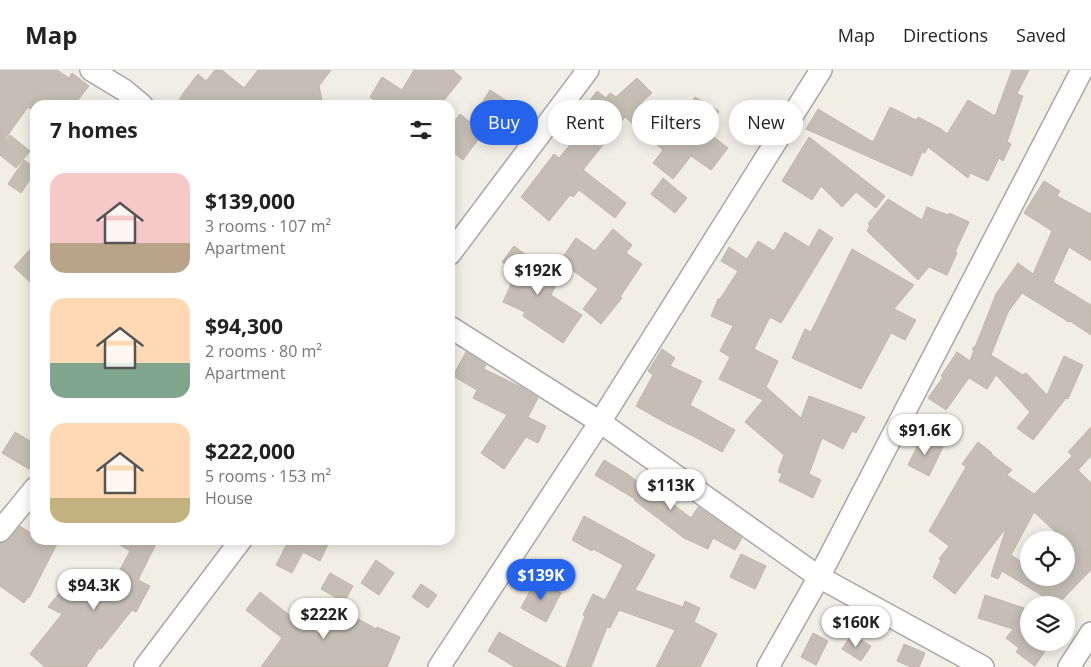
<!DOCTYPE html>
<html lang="en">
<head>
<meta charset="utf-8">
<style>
	:root { --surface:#fff; --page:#f2f2f2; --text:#222; --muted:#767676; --line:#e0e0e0; --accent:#2563eb }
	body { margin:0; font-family:"Open Sans",sans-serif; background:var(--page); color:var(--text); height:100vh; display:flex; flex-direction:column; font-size:19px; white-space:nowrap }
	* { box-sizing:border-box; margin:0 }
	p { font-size:16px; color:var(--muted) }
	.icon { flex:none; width:28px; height:28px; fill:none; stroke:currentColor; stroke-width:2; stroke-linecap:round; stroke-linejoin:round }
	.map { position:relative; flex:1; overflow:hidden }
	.details { position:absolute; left:30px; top:30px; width:425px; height:445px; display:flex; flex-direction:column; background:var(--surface); border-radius:15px; box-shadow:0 2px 12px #0003 }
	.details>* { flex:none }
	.hud { position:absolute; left:470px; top:30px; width:475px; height:45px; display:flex; gap:10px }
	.buttons { position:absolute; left:1020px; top:461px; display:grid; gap:10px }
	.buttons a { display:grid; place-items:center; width:55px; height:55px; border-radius:50%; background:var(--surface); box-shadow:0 2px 12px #0003; font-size:25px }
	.price { position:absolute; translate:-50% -42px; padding:0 11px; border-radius:18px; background:#fff; color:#222; font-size:16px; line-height:32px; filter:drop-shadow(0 1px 2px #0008) }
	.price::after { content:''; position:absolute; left:50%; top:30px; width:15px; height:11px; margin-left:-8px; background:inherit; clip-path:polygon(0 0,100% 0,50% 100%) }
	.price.on { background:var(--accent); color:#fff }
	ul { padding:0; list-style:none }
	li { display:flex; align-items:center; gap:15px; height:125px; padding:0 20px }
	li span { display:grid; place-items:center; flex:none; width:140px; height:100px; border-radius:15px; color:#555 }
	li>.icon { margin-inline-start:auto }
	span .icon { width:60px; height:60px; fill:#fffc; stroke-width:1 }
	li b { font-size:21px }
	h2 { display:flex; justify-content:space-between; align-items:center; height:60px; padding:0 20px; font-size:21px }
	.pill { padding:0 18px; border-radius:22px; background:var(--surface); box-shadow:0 2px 12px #0003; font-size:18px; line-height:45px }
	.pill.on { background:var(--accent); color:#fff }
	header { display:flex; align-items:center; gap:30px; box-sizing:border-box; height:70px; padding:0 25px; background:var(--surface); border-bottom:1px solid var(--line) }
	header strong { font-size:24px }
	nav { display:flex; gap:28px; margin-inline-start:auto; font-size:18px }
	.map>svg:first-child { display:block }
</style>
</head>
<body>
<header>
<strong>Map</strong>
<nav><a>Map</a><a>Directions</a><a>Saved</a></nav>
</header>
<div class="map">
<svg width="1091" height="597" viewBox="0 0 1091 597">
	<rect width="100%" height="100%" fill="#f1eee6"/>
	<path fill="#c6beb5" stroke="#c3b5a7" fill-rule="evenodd" d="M0,0H57L69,8L72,3L89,16L74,35H35V42L28,37L0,76Z
		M215,0H222L244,18L258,0H331L319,16L323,35H176L184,22L198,4L206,11Z
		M414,0H453L462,8L440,35H382L370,27L382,7L402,20Z
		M1012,0H1029L1017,24L1023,26L1007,72L1011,74L1003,91L999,88L988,111L970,103L968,108L928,77L925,83L922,82L912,106L806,59L818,39L873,72L890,37L916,50L918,47L941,59L947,64L968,30L995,46Z
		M637,8L652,23L642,32L675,61L695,27L719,41L706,61L728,78L711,100L691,86L673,109L653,93L663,80L625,47L583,100L626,133L615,148L579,120L573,127L570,125L549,151L521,127L554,84L559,88L578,65L569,58L597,21L606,28L610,23L616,27Z
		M490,20L515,36L503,54L494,48L463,90L450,80V57L460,44L470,52Z
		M10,65L30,81L16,98L0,85V77Z
		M809,67L885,126L876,138L856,122L842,137L821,116L812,130L782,111Z
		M24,90L35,98V102L21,123L8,114Z
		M663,108L687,128L675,143L651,124Z
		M1044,111L1060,121L1057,126L1091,144V191L1069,177L1053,212L1091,235V265L1070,251L1069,252L1022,223L1008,242L991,285L1023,305L1026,303L1047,325L1064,286L1083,295L1068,329L1066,328L1033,370L1017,358L1030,342L996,305L987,319L969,308L946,340L928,328L943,307L941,306L957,282L970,291L974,280L972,279L976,275L996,224L1018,193L1033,204L1052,161L1024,143Z
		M888,129L922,150L927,137L948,145L949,143L969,152L955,182L957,183L947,205L929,197L918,210L867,161L870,156L868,154Z
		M613,159L632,175L626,183L642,194L620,227L622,228L601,254L583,239L598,219L560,191L576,168L595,181Z
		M819,159L833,168L781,253L770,247L754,279L778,291L766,317L801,348L809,326L865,347L856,363L852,361L843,379L822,368L809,404L821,410L813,428L779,411L782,404L778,402L784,385L745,352L763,330L719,309L730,287L720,281L733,256L711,246L718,229H720L738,201L721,191L729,177L747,189L758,171L774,181L785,162L809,177Z
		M35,174V217L14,197Z
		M514,176L559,209L551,225L582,245L563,273L523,246L525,242L503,232L516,203L502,192Z
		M852,179L914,215L894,239L916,250L905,270L891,263L861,319L792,288L805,259L811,262Z
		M662,279L675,288L670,296L702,311L690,335L735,360L722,382L693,366L666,353L636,336L653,305L648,301Z
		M466,282L486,295L484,299L521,317L538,328L528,347L546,356L538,373L526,367L504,399L481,383L507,345L473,328L477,320L453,306Z
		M1091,357V386L1078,400L1091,413V500L1057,535L1002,501L998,509L991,506L1006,458L955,524L933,507L941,490L939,489L949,476L929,461L966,397L962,394L978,372L992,383L991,384L1012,400L1007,405L1034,424L1072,386L1068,382ZM1034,442L1064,470H1066V508H1029V497L1011,485Z
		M15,362L35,374V388L29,399L2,383Z
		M922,366L943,377L929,406L908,395Z
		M604,390L629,405L662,432L665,428L691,448L698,437L742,468L735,480L713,468L708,479L684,468L634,430L635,429L595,405Z
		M584,446L655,485L635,520L683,537L685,531L700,538L694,552L717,564L700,597H656L675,560L619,540L610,558L607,557L591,597H566L585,546L583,545L593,524L605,530L623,495L593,479L592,481L572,470Z
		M20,456L35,466V470H59L29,528L28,527L24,533L0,516V473L5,472L9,469Z
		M112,470H158L138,510L150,516L136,542L132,540L101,579L99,578L86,597H45L30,584L62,544L48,537L78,500L107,524L130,481Z
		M279,470H330L320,491L303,482L292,503L276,495L287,474Z
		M741,484L766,496L755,519L730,507Z
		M376,490L394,503L379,525L361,513Z
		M330,503L353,516L344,532L321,519Z
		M536,510L561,523L546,552L521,538Z
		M421,514L437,525L428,538L412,527Z
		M260,522L293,548L323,566L339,538L376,559L377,557L400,567L387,597H261L282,568L246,540Z
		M985,525L1027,539L1029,536V572H1051L1035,596L1016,582L1019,578L1006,568L1013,559L978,548Z
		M499,562L531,580L562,597H515L488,581Z
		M813,563L828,571L816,595L801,587Z
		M852,564L871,576L861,591L842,579Z
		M904,574L925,583L919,597H911L897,591Z"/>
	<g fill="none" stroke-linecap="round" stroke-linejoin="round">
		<g stroke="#a7a7a7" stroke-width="24">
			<path id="street" d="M91,0L124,20L142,35
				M450,184L588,0
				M450,257L600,352L819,507L983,597
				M0,461L35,418
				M145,597L241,470
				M439,597L600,352L821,0
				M768,597L819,507L1082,0
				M1069,597L1091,563"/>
		</g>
		<use href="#street" stroke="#fff" stroke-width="21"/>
	</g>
</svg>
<div class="buttons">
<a><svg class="icon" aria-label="locate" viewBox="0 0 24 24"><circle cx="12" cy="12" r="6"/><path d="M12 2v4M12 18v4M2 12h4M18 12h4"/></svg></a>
<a><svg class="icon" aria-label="layers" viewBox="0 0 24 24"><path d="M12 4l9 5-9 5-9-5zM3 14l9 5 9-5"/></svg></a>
</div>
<b class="price" style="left:538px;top:226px">$192K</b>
<b class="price" style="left:925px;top:386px">$91.6K</b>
<b class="price" style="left:671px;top:441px">$113K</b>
<b class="price on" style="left:541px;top:531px">$139K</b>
<b class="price" style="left:94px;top:541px">$94.3K</b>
<b class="price" style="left:324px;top:570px">$222K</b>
<b class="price" style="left:856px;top:578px">$160K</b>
<div class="hud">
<a class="pill on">Buy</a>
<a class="pill">Rent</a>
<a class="pill">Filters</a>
<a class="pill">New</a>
</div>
<section class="details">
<h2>7 homes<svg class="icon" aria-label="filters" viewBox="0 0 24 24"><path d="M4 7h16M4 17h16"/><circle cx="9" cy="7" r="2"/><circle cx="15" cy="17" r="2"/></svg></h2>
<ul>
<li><span style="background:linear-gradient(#f6c9c9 70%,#b9a48a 0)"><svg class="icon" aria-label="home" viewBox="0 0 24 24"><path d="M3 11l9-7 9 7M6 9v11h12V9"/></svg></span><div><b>$139,000</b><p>3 rooms · 107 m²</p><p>Apartment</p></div></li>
<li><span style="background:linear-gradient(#ffd9b3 65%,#7fa58c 0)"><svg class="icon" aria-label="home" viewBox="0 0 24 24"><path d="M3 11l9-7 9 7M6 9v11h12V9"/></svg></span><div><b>$94,300</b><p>2 rooms · 80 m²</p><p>Apartment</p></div></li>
<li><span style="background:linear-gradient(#ffd9b3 75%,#c2b280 0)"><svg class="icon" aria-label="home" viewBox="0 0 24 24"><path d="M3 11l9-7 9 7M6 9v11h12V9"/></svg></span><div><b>$222,000</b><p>5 rooms · 153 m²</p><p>House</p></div></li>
</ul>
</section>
</div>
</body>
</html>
